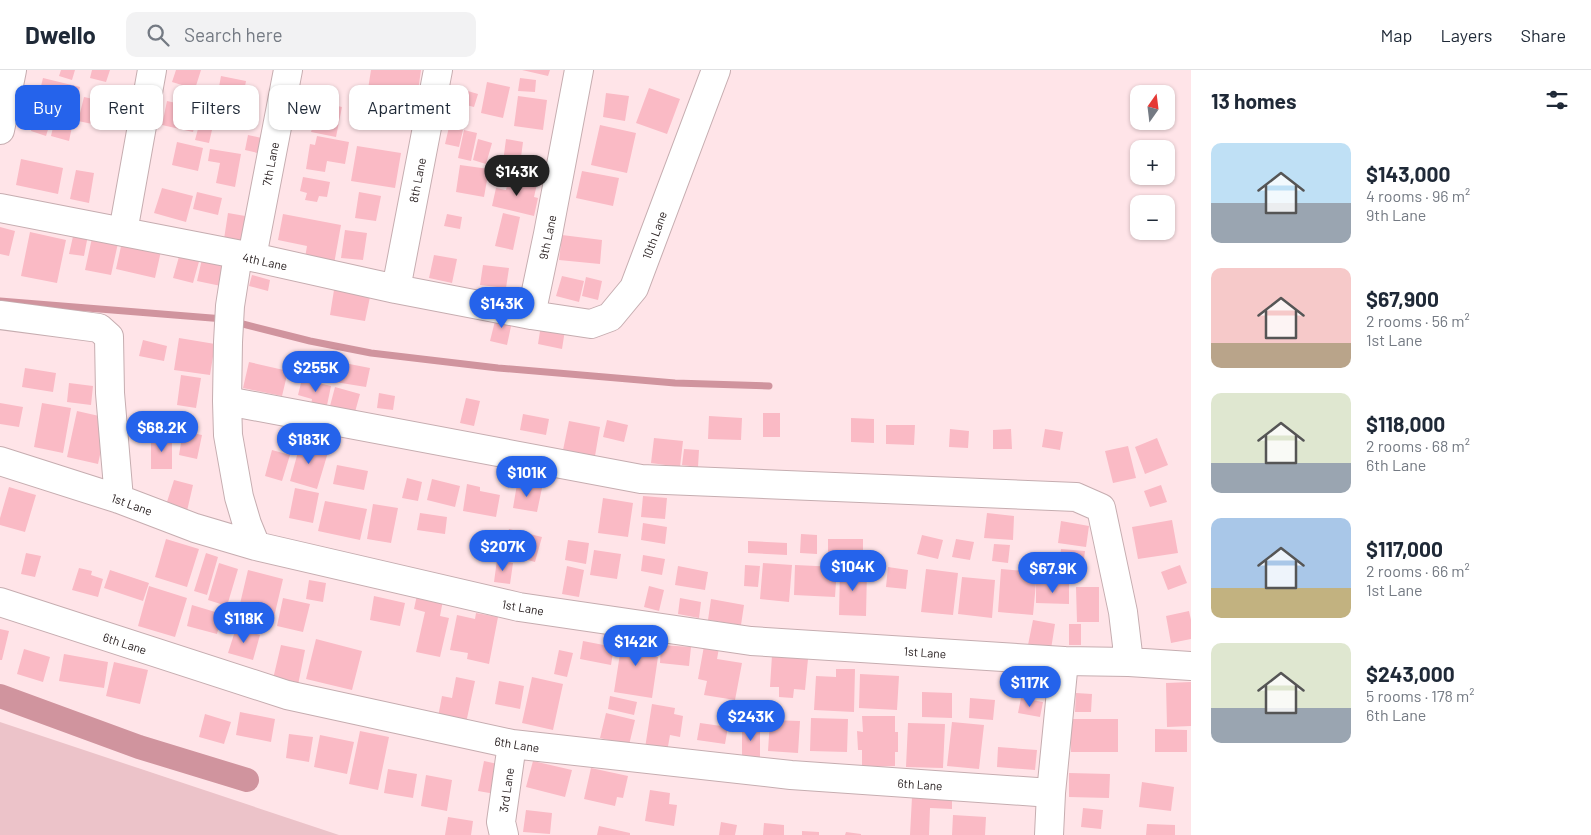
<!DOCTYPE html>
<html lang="en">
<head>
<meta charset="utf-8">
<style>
	:root { --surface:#fff; --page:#f2f2f3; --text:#1f2937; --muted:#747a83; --line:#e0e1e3; --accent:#2563eb }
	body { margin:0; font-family:Barlow,sans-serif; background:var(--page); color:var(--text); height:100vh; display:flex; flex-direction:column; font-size:19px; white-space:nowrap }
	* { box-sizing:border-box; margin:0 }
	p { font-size:16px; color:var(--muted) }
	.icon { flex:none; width:28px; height:28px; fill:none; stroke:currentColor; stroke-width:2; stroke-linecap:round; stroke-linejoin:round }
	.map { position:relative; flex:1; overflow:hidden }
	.side { display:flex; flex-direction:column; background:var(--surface); width:400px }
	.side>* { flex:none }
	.top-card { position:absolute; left:15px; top:15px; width:475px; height:45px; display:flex; gap:10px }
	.needle { width:32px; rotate:14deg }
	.controls { position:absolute; left:1130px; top:15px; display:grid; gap:10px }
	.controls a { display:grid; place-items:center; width:45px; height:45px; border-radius:10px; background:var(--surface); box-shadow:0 1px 4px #0004; font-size:25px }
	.price { position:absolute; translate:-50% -42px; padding:0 11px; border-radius:18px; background:var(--accent); color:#fff; font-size:16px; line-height:32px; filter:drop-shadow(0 1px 2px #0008) }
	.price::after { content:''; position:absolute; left:50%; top:30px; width:15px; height:11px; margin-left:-8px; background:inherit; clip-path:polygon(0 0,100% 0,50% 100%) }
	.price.on { background:#222; color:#fff }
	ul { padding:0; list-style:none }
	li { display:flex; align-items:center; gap:15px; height:125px; padding:0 20px }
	li span { display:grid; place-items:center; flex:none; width:140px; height:100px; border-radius:10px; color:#555 }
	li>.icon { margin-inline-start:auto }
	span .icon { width:60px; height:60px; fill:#fffc; stroke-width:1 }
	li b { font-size:21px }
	h2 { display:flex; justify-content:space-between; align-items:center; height:60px; padding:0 20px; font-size:21px }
	.tag { padding:0 18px; border-radius:10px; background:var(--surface); box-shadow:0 1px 4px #0004; font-size:18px; line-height:45px }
	.tag.on { background:var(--accent); color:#fff }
	header { display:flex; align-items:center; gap:30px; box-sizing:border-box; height:70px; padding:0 25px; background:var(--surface); border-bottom:1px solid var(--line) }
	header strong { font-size:24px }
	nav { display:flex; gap:28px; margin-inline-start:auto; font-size:18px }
	.search { width:350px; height:45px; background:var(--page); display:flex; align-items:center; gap:12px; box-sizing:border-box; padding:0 18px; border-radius:10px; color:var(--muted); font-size:19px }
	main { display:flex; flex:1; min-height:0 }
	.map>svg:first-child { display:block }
</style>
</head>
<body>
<header>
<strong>Dwello</strong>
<div class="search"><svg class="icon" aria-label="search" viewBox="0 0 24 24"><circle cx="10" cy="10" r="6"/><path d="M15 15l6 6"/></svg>Search here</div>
<nav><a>Map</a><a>Layers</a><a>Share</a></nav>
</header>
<main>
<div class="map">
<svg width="1191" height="765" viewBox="0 0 1191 765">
	<rect width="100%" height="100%" fill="#ffe4e8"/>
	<path fill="#ecc3c9" d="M0,652L339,765H0Z"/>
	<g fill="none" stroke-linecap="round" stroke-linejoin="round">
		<path stroke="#d0949e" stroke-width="7" d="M0,231L224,249
			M235,252L310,271L371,283L498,298L675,313L769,316"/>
		<path stroke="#d0949e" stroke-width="24" d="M0,626L139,677L247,710"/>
	</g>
	<path fill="#fabac5" d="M61,0H75L72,10L59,6Z
		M92,0H110L106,12L90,8Z
		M176,0H201L195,19L172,12Z
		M371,0H421L417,28L368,19Z
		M522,0H550L548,6Z
		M221,6L246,11L241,37L216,33Z
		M43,8L80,17L71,50L35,40Z
		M520,8L536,10L535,22L518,21Z
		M487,12L510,17L503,48L481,43Z
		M454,17L478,24L474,37L450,31Z
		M649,18L680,29L667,64L636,53Z
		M606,23L629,26L625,51L603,47Z
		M518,26L547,30L543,60L514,56Z
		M84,27L102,31L97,55L78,51Z
		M167,31L199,38L193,62L162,55Z
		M324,33L342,37L336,67L311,62L314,52L307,51L310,36L323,39Z
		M202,44L215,47L209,73L195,70Z
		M35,48L50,53L46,66L31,61Z
		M54,53L72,57L69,71L51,66Z
		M600,55L636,63L627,103L591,95Z
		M449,57L463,60L459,77L445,74Z
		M464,60L477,63L471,91L458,88Z
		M248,65L270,70L266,85L245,80Z
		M317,66L349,72L345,94L327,91L325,102L306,99L310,74L315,75Z
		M478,69L492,73L486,94L473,90Z
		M506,69L523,72L520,95L503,92Z
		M177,72L203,78L198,101L172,95Z
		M357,76L401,83L395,118L351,111Z
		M210,79L241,84L235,117L216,113L220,93L208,91Z
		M21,89L63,98L58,124L16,115Z
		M460,95L489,99L484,127L456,122Z
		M76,100L94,103L89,133L70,129Z
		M582,101L619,108L613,136L576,128Z
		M303,107L330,112L327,127L319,126L317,132L305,130L307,123L300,121Z
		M509,108L537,114L534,127L538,128L534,146L492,136L496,118L506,120Z
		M162,118L193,126L186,152L154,143Z
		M197,122L222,128L218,145L193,139Z
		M359,122L381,126L376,151L355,148Z
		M228,143L251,147L246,173L224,169Z
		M503,143L520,147L513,180L495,176Z
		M283,144L341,155L334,194L305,188L307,176L278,170Z
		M447,144L462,147L460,159L444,156Z
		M0,157L15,161L9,186L0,184Z
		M345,160L367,163L363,190L341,188Z
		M30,162L66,170L57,213L21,206Z
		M74,162L88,165L84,186L69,184Z
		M562,165L602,170L600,194L559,190Z
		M92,168L118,173L111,205L85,200Z
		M122,172L161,181L155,208L116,199Z
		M180,183L200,188L193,213L173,208Z
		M434,185L457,189L452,213L429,208Z
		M202,189L226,195L221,216L197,211Z
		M483,195L509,198L506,218L480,215Z
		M252,205L270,210L268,221L249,216Z
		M562,206L584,211L579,232L556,226Z
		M586,207L602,211L598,230L582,226Z
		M334,220L370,227L365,251L330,245Z
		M497,243L513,247L507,275L490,271Z
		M541,255L565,260L562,279L538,274Z
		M179,268L215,274L210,305L174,300Z
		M143,270L167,276L164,291L139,286Z
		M308,286L336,292L331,313L304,307Z
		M249,292L288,301L282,326L243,318Z
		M339,292L370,298L366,317L335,312Z
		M25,298L56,303L53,322L22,317Z
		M181,305L201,308L196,338L177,335Z
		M302,309L331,316L326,340L311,336L312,329L298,325Z
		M69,313L93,316L91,335L67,332Z
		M335,317L360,324L355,342L330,336Z
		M379,323L395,326L393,340L377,338Z
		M466,328L480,331L474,356L460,353Z
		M0,333L23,337L19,357L0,354Z
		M42,333L71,338L63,383L34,377Z
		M77,341L108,348L98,394L67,387Z
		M763,343H780V367H763Z
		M523,344L549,349L546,365L520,360Z
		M709,346L742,348L741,370L708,369Z
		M851,348L874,349V373L851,372Z
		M607,350L628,355L624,372L603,367Z
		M569,351L600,357L595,386L563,380Z
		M886,355H915L914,375L886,374Z
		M950,359L969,361L968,378L949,377Z
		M1011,359L1012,379H993V360Z
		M1045,359L1063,362L1060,380L1042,377Z
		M183,361L202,365L197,389L179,385Z
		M151,367H172V399H151Z
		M654,368L683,371L680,397L651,393Z
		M1157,368L1168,395L1145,404L1135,377Z
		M301,371L329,379L317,419L290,411Z
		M1128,376L1136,408L1113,413L1105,381Z
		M684,379L699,380L698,397L682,395Z
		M272,380L290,385L282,411L265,406Z
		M337,395L368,401L364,420L333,414Z
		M407,408L422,412L418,431L402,428Z
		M432,409L460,416L455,437L427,430Z
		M174,410L193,415L187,441L166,435Z
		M467,414L480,417V421L500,425L496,447L463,441Z
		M517,414L542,418L537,442L513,438Z
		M1161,415L1167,432L1150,437L1144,421Z
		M9,417L36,425L25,462L0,455V448Z
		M295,418L319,423L313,453L289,448Z
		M643,426L667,428L665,449L641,447Z
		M603,428L633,433L628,467L598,463Z
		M325,431L367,439L360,470L318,461Z
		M373,434L398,438L391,473L367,469Z
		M420,443L447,447L445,464L417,460Z
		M987,443L1014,446L1013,470L984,468Z
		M1172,450L1178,483L1138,489L1132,457Z
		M1061,451L1089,456L1086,477L1058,473Z
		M643,453L667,457L665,474L641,470Z
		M509,459L542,467L535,492L503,483Z
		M801,464L817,465V484L800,483Z
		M922,465L943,470L938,489L917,484Z
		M166,469L199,479L187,517L155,507Z
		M828,469H863V485L828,486Z
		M956,469L974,472L970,490L952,487Z
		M568,470L589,473L586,494L565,490Z
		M748,471L787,473V485L748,483Z
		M994,474L1010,475L1008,493L992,491Z
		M1061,479L1085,481L1083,498L1059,496Z
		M594,480L621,484L617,509L590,505Z
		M26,483L41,486L35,507L21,504Z
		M206,483L218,487L207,525L194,521Z
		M643,485L665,489L662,505L641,501Z
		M497,490L513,493L510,514L494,512Z
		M219,493L238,499L227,536L208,530Z
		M763,493L792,495L789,532L760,529Z
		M745,495L760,496L758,517L744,516Z
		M795,495L837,497L835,527L794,525Z
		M1180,495L1187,513L1168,520L1161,502Z
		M567,496L584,500L579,527L562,524Z
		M678,496L708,502L705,520L675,515Z
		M888,497L908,500L906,519L886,517Z
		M79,498L92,501L91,505L103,509L98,527L72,520Z
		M840,498L867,499L866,546L839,545Z
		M926,499L958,503L953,545L921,542Z
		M1001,499L1037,502L1033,545L998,542Z
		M110,500L149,513L143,531L104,518Z
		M248,500L283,509L274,547L239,538Z
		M962,507L995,510L992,548L958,544Z
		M309,510L326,513L323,532L306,529Z
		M1036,514H1069V534L1036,533Z
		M149,516L187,528L175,567L138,556Z
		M649,516L664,520L659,541L644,537Z
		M1076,517H1099V552H1077Z
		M417,525L443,530L440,546L449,548L440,587L416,582L425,542L414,539Z
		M374,526L405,533L400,556L370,550Z
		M283,528L310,534L303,562L277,556Z
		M680,528L701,532L699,548L678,544Z
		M711,529L744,535L741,555L708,550Z
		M192,535L222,544L217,564L187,556Z
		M1189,541L1191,550V569L1171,573L1166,546Z
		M476,543L498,547L489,594L467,589L468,583L450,580L457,545L475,549Z
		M1033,550L1055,554L1051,579L1028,575Z
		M1069,554H1081V575H1069Z
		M236,558L260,565L253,590L228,583Z
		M0,559L9,561L2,590H0Z
		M623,565L654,569L651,586L658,587L652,628L614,622Z
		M316,569L362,581L352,620L306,609Z
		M583,571L614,577L611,595L580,589Z
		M281,575L305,580L298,615L273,609Z
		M661,575L691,577L689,596L660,593Z
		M704,576L719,578L717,589L742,593L735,630L704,625L707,611L698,609Z
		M24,579L50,587L43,612L17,604Z
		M559,580L573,583L567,607L554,604Z
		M796,581L795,588L808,589L805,620L794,619L793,628L779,627V617H770L772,585Z
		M64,584L108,592L104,618L59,611Z
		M114,592L148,600L140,634L106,626Z
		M836,599H855L854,642L814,640L816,606L836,607Z
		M860,604L899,606L897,640L859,638Z
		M456,607L475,611L466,653L438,647L442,626L452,628Z
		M532,607L563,614L553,660L522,653Z
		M499,611L524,616L520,639L495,634Z
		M1191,612V656L1167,657L1166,613Z
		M922,622L952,623V648L922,647Z
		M1076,623L1092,624L1091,642H1075Z
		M610,626L637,632L634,645L608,639Z
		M970,628L995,630L993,650L969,648Z
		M1021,628L1043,632L1040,647L1018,643Z
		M652,634L675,638L674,644L683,646L680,667L670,665L667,682L645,678Z
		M240,642L275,649L271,672L236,665Z
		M606,643L635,650L629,675L600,668Z
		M205,644L231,652L224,674L199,667Z
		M862,646H895V662H898V682H895V696L862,697V680H858L857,661L863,662Z
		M742,647H760V697H742Z
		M811,648L848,649L847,682L810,681Z
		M1071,649H1118V682H1071Z
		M770,650L800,651L798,683L768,681Z
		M952,652L984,655L979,699L947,696Z
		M700,653L728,657L725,674L697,670Z
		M908,653L945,654L943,698L906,697Z
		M1155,659L1187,660V682H1155Z
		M360,661L389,667L378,720L349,714Z
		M289,664L313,667L309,692L286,688Z
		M320,665L354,672L347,704L314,697Z
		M998,677L1037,680L1035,700L997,697Z
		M484,691L507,696L501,725L478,721Z
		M533,691L572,700L565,727L526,717Z
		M591,698L628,706L623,728L617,727L615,736L584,729Z
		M388,699L417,704L413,728L384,723Z
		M1069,703L1110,704L1109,728L1069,727Z
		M426,705L452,710L447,741L421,736Z
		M1142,712L1174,717L1171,741L1139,737Z
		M650,720L670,723L669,734L677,735L674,756L645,751Z
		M912,727L952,729V739L930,738L929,765H910Z
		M1083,738L1103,740L1101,759L1081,757Z
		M526,740L552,743L550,764L523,762Z
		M953,745L986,747L985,765H952Z
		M448,747L473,751L471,765H445Z
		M721,752L737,755L735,765H719Z
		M764,753L784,755V765H763Z
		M1147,754L1175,755V765H1146Z
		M599,756L630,763V765H597Z
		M802,761L819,762V765H802Z
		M846,762L861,764V765H845Z"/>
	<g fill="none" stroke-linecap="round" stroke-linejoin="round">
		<g stroke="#c6adb0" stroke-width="30">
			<path id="minor" d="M0,60L12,0
				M0,138L252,187L396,219L531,245L591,254L610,247L634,218L716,0
				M123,162L152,0
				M238,185L230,236L228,272L227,331L228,365L239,427L247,454L256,476
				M252,187L288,0
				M396,219L438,0
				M0,245L99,258L109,267L110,323L119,429
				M531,245L548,164L579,0
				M227,331L641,409L1076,427L1101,438L1123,542L1129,592
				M0,391L119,429L195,458L256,476L519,537L751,571L1064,591L1129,592L1191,596
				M0,532L287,625L512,674L791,705L1051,723
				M504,765L501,752L512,674
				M1049,765L1051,723L1064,591"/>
		</g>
		<use href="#minor" stroke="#fff" stroke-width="28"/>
	</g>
	<g text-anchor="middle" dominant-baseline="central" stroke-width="5" stroke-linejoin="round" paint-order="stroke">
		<g font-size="12" fill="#292021" stroke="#fff">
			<text transform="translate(270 94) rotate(-79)">7th Lane</text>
			<text transform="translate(417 110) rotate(-79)">8th Lane</text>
			<text transform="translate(654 165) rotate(-70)">10th Lane</text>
			<text transform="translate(547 167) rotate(-78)">9th Lane</text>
			<text transform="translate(265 191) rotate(12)">4th Lane</text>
			<text transform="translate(132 434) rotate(20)">1st Lane</text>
			<text transform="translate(523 537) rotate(10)">1st Lane</text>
			<text transform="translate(125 573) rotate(18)">6th Lane</text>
			<text transform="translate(925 582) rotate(4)">1st Lane</text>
			<text transform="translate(517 674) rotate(9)">6th Lane</text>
			<text transform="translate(920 714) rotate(4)">6th Lane</text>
			<text transform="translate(506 720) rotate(-82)">3rd Lane</text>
		</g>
	</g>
</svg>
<div class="controls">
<a><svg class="needle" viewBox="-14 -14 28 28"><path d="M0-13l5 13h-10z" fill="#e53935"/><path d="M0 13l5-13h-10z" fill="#747a83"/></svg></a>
<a>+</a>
<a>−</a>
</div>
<b class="price on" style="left:517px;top:127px">$143K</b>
<b class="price" style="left:502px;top:259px">$143K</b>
<b class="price" style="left:316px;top:323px">$255K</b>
<b class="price" style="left:162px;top:383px">$68.2K</b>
<b class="price" style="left:309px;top:395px">$183K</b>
<b class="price" style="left:527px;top:428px">$101K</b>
<b class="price" style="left:503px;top:502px">$207K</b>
<b class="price" style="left:853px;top:522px">$104K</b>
<b class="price" style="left:1053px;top:524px">$67.9K</b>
<b class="price" style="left:244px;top:574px">$118K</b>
<b class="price" style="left:636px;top:597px">$142K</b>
<b class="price" style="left:1030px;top:638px">$117K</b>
<b class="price" style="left:751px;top:672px">$243K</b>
<div class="top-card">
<a class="tag on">Buy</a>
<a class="tag">Rent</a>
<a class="tag">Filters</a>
<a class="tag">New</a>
<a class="tag">Apartment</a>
</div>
</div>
<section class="side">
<h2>13 homes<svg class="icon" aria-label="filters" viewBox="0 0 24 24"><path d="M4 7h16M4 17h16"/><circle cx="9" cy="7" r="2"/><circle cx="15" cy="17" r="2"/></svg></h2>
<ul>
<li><span style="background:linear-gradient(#bfe0f5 60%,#9aa5b1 0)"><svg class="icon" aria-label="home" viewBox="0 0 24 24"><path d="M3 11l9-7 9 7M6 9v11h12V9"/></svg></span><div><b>$143,000</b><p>4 rooms · 96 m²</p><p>9th Lane</p></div></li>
<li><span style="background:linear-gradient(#f6c9c9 75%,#b9a48a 0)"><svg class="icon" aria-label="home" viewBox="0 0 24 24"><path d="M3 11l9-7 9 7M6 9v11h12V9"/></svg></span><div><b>$67,900</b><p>2 rooms · 56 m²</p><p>1st Lane</p></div></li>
<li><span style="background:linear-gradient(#dfe7d0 70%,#9aa5b1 0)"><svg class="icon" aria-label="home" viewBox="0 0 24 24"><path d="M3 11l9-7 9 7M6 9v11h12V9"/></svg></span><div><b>$118,000</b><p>2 rooms · 68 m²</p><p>6th Lane</p></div></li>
<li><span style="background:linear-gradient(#a9c7e8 70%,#c2b280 0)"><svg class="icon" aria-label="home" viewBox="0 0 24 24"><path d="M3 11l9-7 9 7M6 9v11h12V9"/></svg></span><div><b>$117,000</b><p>2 rooms · 66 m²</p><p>1st Lane</p></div></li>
<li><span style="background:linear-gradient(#dfe7d0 65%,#9aa5b1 0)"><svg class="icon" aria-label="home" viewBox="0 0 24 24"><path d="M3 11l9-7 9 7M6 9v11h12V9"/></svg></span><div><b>$243,000</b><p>5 rooms · 178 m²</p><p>6th Lane</p></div></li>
</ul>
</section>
</main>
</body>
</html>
